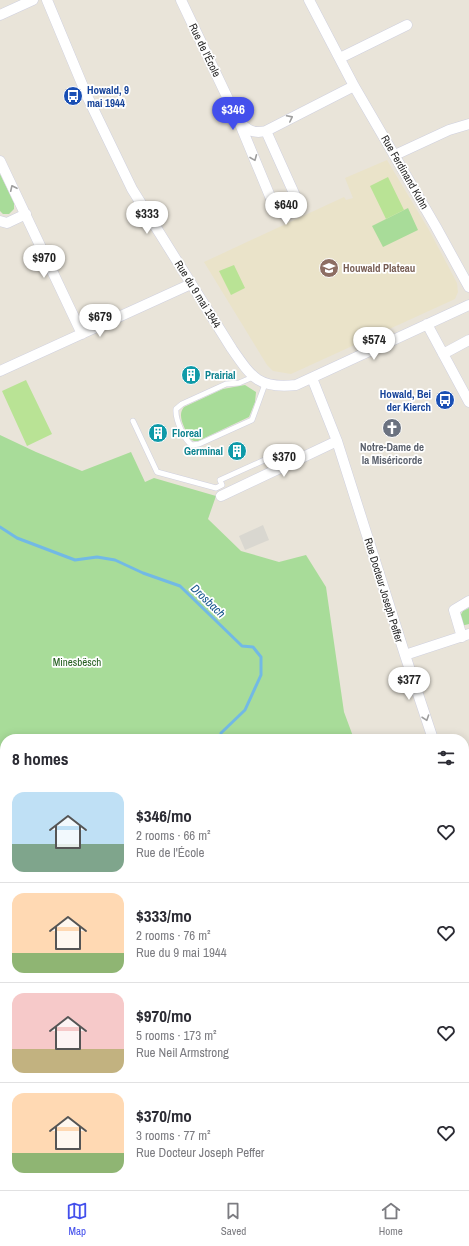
<!DOCTYPE html>
<html lang="en">
<head>
<meta charset="utf-8">
<style>
	:root { --surface:#fff; --page:#f2f2f3; --text:#2b2b33; --muted:#7c7c81; --line:#e1e1e2; --accent:#434fec }
	body { margin:0; font-family:"Archivo Narrow",sans-serif; background:var(--page); color:var(--text); height:100vh; display:flex; flex-direction:column; font-size:15px; white-space:nowrap }
	* { box-sizing:border-box; margin:0 }
	p { font-size:13px; color:var(--muted) }
	.icon { flex:none; width:22px; height:22px; fill:none; stroke:currentColor; stroke-width:2; stroke-linecap:round; stroke-linejoin:round }
	.map { position:relative; flex:1; overflow:hidden }
	.sheet { position:absolute; left:0px; top:734px; width:469px; height:456px; display:flex; flex-direction:column; background:var(--surface); border-radius:16px 16px 0 0; box-shadow:0 2px 10px #0003 }
	.sheet>* { flex:none }
	.price { position:absolute; translate:-50% -34px; padding:0 9px; border-radius:14px; background:#fff; color:#222; font-size:13px; line-height:26px; filter:drop-shadow(0 1px 2px #0008) }
	.price::after { content:''; position:absolute; left:50%; top:24px; width:12px; height:9px; margin-left:-6px; background:inherit; clip-path:polygon(0 0,100% 0,50% 100%) }
	.price.selected { background:var(--accent); color:#fff }
	ul { padding:0; list-style:none }
	li { display:flex; align-items:center; gap:12px; height:100px; padding:0 12px }
	li+li { border-top:1px solid var(--line) }
	li span { display:grid; place-items:center; flex:none; width:112px; height:80px; border-radius:12px; color:#555 }
	li>.icon { margin-inline-start:auto }
	span .icon { width:48px; height:48px; fill:#fffc; stroke-width:1 }
	li b { font-size:17px }
	h2 { display:flex; justify-content:space-between; align-items:center; height:48px; padding:0 12px; font-size:17px }
	.tab-bar { display:flex; justify-content:space-around; align-items:center; height:56px; border-top:1px solid var(--line); background:var(--surface); font-size:11px; color:var(--muted) }
	.tab-bar a { display:grid; justify-items:center; gap:2px }
	.tab-bar .selected { color:var(--accent) }
	.map>svg:first-child { display:block }
</style>
</head>
<body>
<div class="map">
<svg width="469" height="1190" viewBox="0 0 469 1190">
	<rect width="100%" height="100%" fill="#e9e4d9"/>
	<path fill="#eae3c9" d="M387,160L429,230L457,283L458,292L455,299L291,374L273,371L267,365L204,262L344,197L346,200L353,198L345,178Z"/>
	<path fill="#a8dc99" d="M0,174L14,203V209L9,214H3L0,211Z
		M408,208L418,230L383,247L372,226Z
		M245,385L256,392L255,402L249,417L198,441H194L190,439C186,430 176,416 184,407L223,389Z
		M0,435L36,452L82,471L131,452L145,482L154,478L216,496L208,519L241,551L279,562L306,555L326,587L344,712L354,739H5V971H0Z
		M469,608V624L461,626L460,616L463,611Z
		M56,1185H389L388,1190H53Z"/>
	<path fill="#b9e395" d="M388,177L404,210L386,219L370,186Z
		M234,265L245,288L231,295L219,271Z
		M26,380L52,434L27,446L2,391Z"/>
	<path fill="#d9d7d0" d="M263,525L269,540L245,550L239,536Z"/>
	<g fill="none" stroke-linecap="round" stroke-linejoin="round">
		<path stroke="#72b9e5" stroke-width="3" d="M0,527L17,538L75,560L97,557L115,560L143,573L180,586L242,646L253,647L261,657V675L245,710L221,733V739
			M298,1190L301,1185"/>
		<g stroke="#cfd0df" stroke-width="6">
			<path id="service" d="M253,377L239,383L226,384L182,404L176,409C175,419 184,440 192,445L199,444L252,420L265,384
				M133,421L157,472L216,488L222,485L220,480L271,457"/>
		</g>
		<g stroke="#cfd0df" stroke-width="11">
			<path id="minor" d="M47,0L87,96L132,189L232,349C252,378 259,389 296,385L469,305
				M181,0L239,122C248,130 253,134 266,131L354,86
				M309,0L354,86L436,227L469,287
				M0,15L33,0
				M340,58L407,25
				M240,124L274,206L285,215L294,211L297,200L266,131
				M395,155L449,130L469,124
				M0,161L82,334
				M0,221L7,223L26,214
				M427,324L469,402
				M443,354L469,340
				M0,371L191,284
				M312,378L337,441L405,655L433,739
				M221,496L337,441
				M462,637L454,610L469,601
				M405,655L469,634
				M464,819L469,829
				M464,1109L469,1100
				M416,1190L421,1185"/>
		</g>
		<use href="#service" stroke="#fff" stroke-width="5"/>
		<use href="#minor" stroke="#fff" stroke-width="10"/>
	</g>
	<defs><path id="oneway-chevron" d="M-2-3.5L2.5 0L-2 3.5" fill="none" stroke-width="1.6" stroke-linecap="round" stroke-linejoin="round"/></defs>
	<g stroke="#9e9e9e">
		<use href="#oneway-chevron" transform="translate(290 118) rotate(-27)"/>
		<use href="#oneway-chevron" transform="translate(254 158) rotate(68)"/>
		<use href="#oneway-chevron" transform="translate(13 188) rotate(-115)"/>
		<use href="#oneway-chevron" transform="translate(426 718) rotate(71)"/>
	</g>
	<defs>
		<g id="bus-disc" transform="scale(1)"><circle r="9.5" fill="#1a4fb4" stroke="#fff"/><path d="M-5-6H5V4H4V6H2V4H-2V6H-4V4H-5ZM-3.5-4V0h7V-4ZM-3.5 1.2v1.5H-2V1.2ZM2 1.2v1.5H3.5V1.2Z" fill="#fff"/></g>
		<g id="school-disc" transform="scale(1)"><circle r="9.5" fill="#8d6e63" stroke="#fff"/><path d="M0-5L7-2L0 1L-7-2ZM-4 1L0 2.5L4 1V4Q0 6-4 4Z" fill="#fff"/></g>
		<g id="building-disc" transform="scale(1)"><circle r="9.5" fill="#0f9aa8" stroke="#fff"/><path d="M-4-6H4V6H1V3H-1V6H-4ZM-2.5-4.3h1.7v1.8h-1.7ZM.8-4.3h1.7v1.8H.8ZM-2.5-1h1.7V.8h-1.7ZM.8-1h1.7V.8H.8Z" fill="#fff"/></g>
		<g id="church-disc" transform="scale(1)"><circle r="9.5" fill="#6b7280" stroke="#fff"/><path d="M-1.2-6h2.4v3.5h3.3v2.4h-3.3V6h-2.4V-.1h-3.3v-2.4h3.3Z" fill="#fff"/></g>
	</defs>
	<g fill-rule="evenodd">
		<use href="#bus-disc" x="73" y="96"/>
		<use href="#school-disc" x="329" y="268"/>
		<use href="#building-disc" x="191" y="375"/>
		<use href="#bus-disc" x="445" y="400"/>
		<use href="#church-disc" x="392" y="428"/>
		<use href="#building-disc" x="158" y="433"/>
		<use href="#building-disc" x="237" y="451"/>
	</g>
	<g text-anchor="middle" dominant-baseline="central" stroke-width="3.5" stroke-linejoin="round" paint-order="stroke">
		<g font-size="11" fill="#272727" stroke="#fff">
			<text transform="translate(205 50) rotate(64)">Rue de l'École</text>
			<text transform="translate(405 172) rotate(60)">Rue Ferdinand Kuhn</text>
			<text transform="translate(198 294) rotate(58)">Rue du 9 mai 1944</text>
			<text transform="translate(384 590) rotate(73)">Rue Docteur Joseph Peffer</text>
		</g>
		<g font-size="11" font-weight="bold" fill="#164399" stroke="#fff" text-anchor="start">
			<text x="87" y="90">Howald, 9<tspan x="87" dy="13">mai 1944</tspan></text>
			<text x="431" y="394" text-anchor="end">Howald, Bei<tspan x="431" dy="13">der Kierch</tspan></text>
		</g>
		<g font-size="11" font-weight="bold" fill="#785e54" stroke="#fff" text-anchor="start">
			<text x="343" y="268">Houwald Plateau</text>
		</g>
		<g font-size="11" font-weight="bold" fill="#0d838f" stroke="#fff" text-anchor="start">
			<text x="205" y="375">Prairial</text>
			<text x="172" y="433">Floreal</text>
			<text x="223" y="451" text-anchor="end">Germinal</text>
		</g>
		<g font-size="11" font-weight="bold" fill="#5b616d" stroke="#fff">
			<text x="392" y="447">Notre-Dame de<tspan x="392" dy="13">la Miséricorde</tspan></text>
		</g>
		<g font-size="11" fill="#235d1e" stroke="#fff">
			<text x="77" y="662">Minesbësch</text>
		</g>
		<g font-size="12" font-style="italic" fill="#16568c" stroke="#fff">
			<text transform="translate(208 601) rotate(44)">Drosbach</text>
		</g>
	</g>
</svg>
<b class="price selected" style="left:233px;top:131px">$346</b>
<b class="price" style="left:286px;top:226px">$640</b>
<b class="price" style="left:147px;top:235px">$333</b>
<b class="price" style="left:44px;top:279px">$970</b>
<b class="price" style="left:100px;top:338px">$679</b>
<b class="price" style="left:374px;top:361px">$574</b>
<b class="price" style="left:284px;top:478px">$370</b>
<b class="price" style="left:409px;top:701px">$377</b>
<section class="sheet">
<h2>8 homes<svg class="icon" aria-label="filters" viewBox="0 0 24 24"><path d="M4 7h16M4 17h16"/><circle cx="9" cy="7" r="2"/><circle cx="15" cy="17" r="2"/></svg></h2>
<ul>
<li><span style="background:linear-gradient(#bfe0f5 65%,#7fa58c 0)"><svg class="icon" aria-label="home" viewBox="0 0 24 24"><path d="M3 11l9-7 9 7M6 9v11h12V9"/></svg></span><div><b>$346/mo</b><p>2 rooms · 66 m²</p><p>Rue de l'École</p></div><svg class="icon" aria-label="heart" viewBox="0 0 24 24"><path d="M12 20l-8-8c-3-5 5-10 8-4 3-6 11-1 8 4z"/></svg></li>
<li><span style="background:linear-gradient(#ffd9b3 75%,#8fb573 0)"><svg class="icon" aria-label="home" viewBox="0 0 24 24"><path d="M3 11l9-7 9 7M6 9v11h12V9"/></svg></span><div><b>$333/mo</b><p>2 rooms · 76 m²</p><p>Rue du 9 mai 1944</p></div><svg class="icon" aria-label="heart" viewBox="0 0 24 24"><path d="M12 20l-8-8c-3-5 5-10 8-4 3-6 11-1 8 4z"/></svg></li>
<li><span style="background:linear-gradient(#f6c9c9 70%,#c2b280 0)"><svg class="icon" aria-label="home" viewBox="0 0 24 24"><path d="M3 11l9-7 9 7M6 9v11h12V9"/></svg></span><div><b>$970/mo</b><p>5 rooms · 173 m²</p><p>Rue Neil Armstrong</p></div><svg class="icon" aria-label="heart" viewBox="0 0 24 24"><path d="M12 20l-8-8c-3-5 5-10 8-4 3-6 11-1 8 4z"/></svg></li>
<li><span style="background:linear-gradient(#ffd9b3 75%,#8fb573 0)"><svg class="icon" aria-label="home" viewBox="0 0 24 24"><path d="M3 11l9-7 9 7M6 9v11h12V9"/></svg></span><div><b>$370/mo</b><p>3 rooms · 77 m²</p><p>Rue Docteur Joseph Peffer</p></div><svg class="icon" aria-label="heart" viewBox="0 0 24 24"><path d="M12 20l-8-8c-3-5 5-10 8-4 3-6 11-1 8 4z"/></svg></li>
</ul>
</section>
</div>
<nav class="tab-bar">
<a class="selected"><svg class="icon" aria-label="map" viewBox="0 0 24 24"><path d="M3 6l6-2 6 2 6-2v14l-6 2-6-2-6 2zM9 4v14M15 6v14"/></svg>Map</a>
<a><svg class="icon" aria-label="saved" viewBox="0 0 24 24"><path d="M7 4h10v16l-5-4-5 4z"/></svg>Saved</a>
<a><svg class="icon" aria-label="home" viewBox="0 0 24 24"><path d="M3 11l9-7 9 7M6 9v11h12V9"/></svg>Home</a>
</nav>
</body>
</html>
